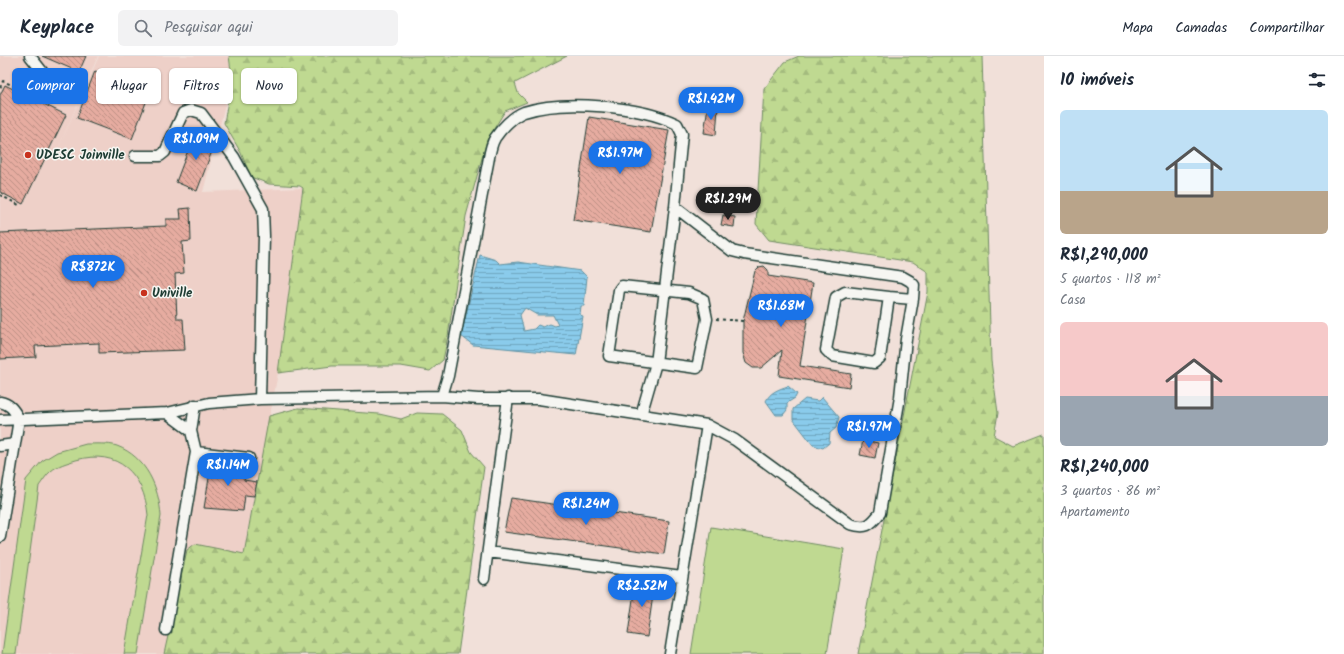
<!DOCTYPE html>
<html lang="pt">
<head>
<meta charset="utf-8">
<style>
	:root { --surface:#fff; --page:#f2f2f3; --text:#1f2937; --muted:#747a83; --line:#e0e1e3; --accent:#1a73e8 }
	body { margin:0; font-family:Kalam,sans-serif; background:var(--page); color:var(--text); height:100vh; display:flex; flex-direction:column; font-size:15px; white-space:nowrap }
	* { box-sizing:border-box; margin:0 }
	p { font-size:13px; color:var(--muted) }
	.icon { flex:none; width:22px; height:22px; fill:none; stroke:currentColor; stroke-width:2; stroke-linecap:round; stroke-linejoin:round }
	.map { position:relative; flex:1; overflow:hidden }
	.side { display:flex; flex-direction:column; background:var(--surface); width:300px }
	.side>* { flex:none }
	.hud { position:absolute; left:12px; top:12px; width:380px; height:36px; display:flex; gap:8px }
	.price { position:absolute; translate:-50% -34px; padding:0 9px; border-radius:14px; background:var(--accent); color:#fff; font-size:13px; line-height:26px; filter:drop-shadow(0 1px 2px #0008) }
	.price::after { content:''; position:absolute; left:50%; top:24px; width:12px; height:9px; margin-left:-6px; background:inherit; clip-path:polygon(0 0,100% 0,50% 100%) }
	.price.selected { background:#222; color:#fff }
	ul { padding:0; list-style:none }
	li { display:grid; align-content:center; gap:8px; height:212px; padding:0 16px }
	li span { display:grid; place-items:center; height:124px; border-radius:6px; color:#555 }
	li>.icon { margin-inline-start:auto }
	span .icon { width:72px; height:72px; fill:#fffc; stroke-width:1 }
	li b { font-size:17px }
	h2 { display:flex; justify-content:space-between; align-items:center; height:48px; padding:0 16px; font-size:17px }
	.pill { padding:0 14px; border-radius:6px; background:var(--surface); box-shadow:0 1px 3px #0004; font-size:14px; line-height:36px }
	.pill.selected { background:var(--accent); color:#fff }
	header { display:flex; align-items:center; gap:24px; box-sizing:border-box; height:56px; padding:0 20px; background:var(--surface); border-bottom:1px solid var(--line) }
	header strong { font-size:19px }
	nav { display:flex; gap:22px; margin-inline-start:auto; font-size:14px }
	.search { width:280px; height:36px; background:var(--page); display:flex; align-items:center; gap:10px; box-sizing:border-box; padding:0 14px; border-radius:6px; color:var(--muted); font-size:15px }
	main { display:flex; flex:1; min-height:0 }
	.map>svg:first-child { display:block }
</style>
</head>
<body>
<header>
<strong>Keyplace</strong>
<div class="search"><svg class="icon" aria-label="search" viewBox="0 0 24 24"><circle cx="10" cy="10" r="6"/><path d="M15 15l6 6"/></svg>Pesquisar aqui</div>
<nav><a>Mapa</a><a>Camadas</a><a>Compartilhar</a></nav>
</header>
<main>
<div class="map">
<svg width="1044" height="598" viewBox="0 0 1044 598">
	<defs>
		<pattern id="forest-firs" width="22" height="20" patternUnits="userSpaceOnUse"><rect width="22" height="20" fill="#bfd991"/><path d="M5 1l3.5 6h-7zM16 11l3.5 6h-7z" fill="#a4bb7e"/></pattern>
		<pattern id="water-rules" width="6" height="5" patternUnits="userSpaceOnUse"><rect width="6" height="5" fill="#8acbeb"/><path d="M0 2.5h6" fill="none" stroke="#70a6bf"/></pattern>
		<pattern id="building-back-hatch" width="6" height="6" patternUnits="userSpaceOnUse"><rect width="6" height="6" fill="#e6aca0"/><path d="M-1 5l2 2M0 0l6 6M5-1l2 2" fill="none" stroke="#ba8d83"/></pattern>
	</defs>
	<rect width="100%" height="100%" fill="#f1e0d9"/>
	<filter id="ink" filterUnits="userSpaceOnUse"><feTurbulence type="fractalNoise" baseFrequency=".025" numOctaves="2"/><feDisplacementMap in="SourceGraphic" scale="8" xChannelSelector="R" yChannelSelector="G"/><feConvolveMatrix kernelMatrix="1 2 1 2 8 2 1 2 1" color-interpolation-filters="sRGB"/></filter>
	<g filter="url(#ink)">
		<path fill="#eed0c8" d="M0,0H98L56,98L99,0H229L232,22L203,136L303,132L278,317L244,498L168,598H0Z"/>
		<path fill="url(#forest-firs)" stroke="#6f8b62" d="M229,0H567L515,27L518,37L527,46L505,55L487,84L466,160L448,280L443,304L430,315L401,310H332L278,317L303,132L300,130L269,128L251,121L241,97L224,67L232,22Z
			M799,0H982L991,305L998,357L994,380L1013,390L1044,378V598H858L928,236V216L913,206L769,184L756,168L764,33L785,6Z
			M298,352L379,358L401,363L417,357L442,358L462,374L471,396L484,411L458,598H164L187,494L195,488L244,498L269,360Z"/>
		<path fill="#bfd991" stroke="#6f8b62" d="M86,388C95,388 108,387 117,390C146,401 159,431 161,460L138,598H124L148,459C144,418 118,392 76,404C67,407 58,409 51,415C46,419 43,425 39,430L16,598H2L26,424L42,405L57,396Z
			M711,471L844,493L827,598H691Z"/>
		<path fill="url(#water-rules)" stroke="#5f92a2" fill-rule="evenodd" d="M480,199L496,204L500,208L518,206L581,215L587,221L584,250H581L580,259L583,260L576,299L473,289L461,280ZM525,252L537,259H553L558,269L555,270L550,268L543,271L538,269L534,273L524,275L520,259Z
			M788,330L797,338L795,342L787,347V354L783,359H776L766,345C770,336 779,333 788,330Z
			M822,341L839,361L836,372L830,377L829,387L823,392L813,389L793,363V353L805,343L818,345Z"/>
		<path fill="url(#building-back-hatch)" stroke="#1f3d34" d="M42,0H86L79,16Z
			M95,15L150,36L132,83L77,62Z
			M5,29L66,59L23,148L0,136V39Z
			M708,50L718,52L716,79L704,77Z
			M589,61L669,74L651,176L573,164Z
			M195,76L213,83L215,87L197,135L176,126Z
			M190,152L191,185L182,186L184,217L175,218L177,263H183L185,294L99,297V287L35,290L36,301L0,303V177L166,170V163H181L180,153Z
			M723,159L735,161L734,171L721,169Z
			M764,210L768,214V220L813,227L800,310L851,318L849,331L779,320L782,294L761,312H753L746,307L743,297V265L755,215L759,211Z
			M863,384L878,387L875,402L860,399Z
			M216,405L246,409L244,424L257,426L254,440L245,439L243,455L204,452L210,416L212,409Z
			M511,442L669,465L664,498L504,476Z
			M636,522L655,525L647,581L628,578Z"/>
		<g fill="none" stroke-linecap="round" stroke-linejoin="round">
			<g stroke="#1f3d34" stroke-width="13">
				<path id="minor" d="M30,0L53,29
					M135,100H160L165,96L183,57L191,54L201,57L234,101L263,153L264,180L260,343
					M675,151L732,195L744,198L903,221L910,225L914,229L913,243
					M622,230L689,237L703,243L707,263L697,312L609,300L619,234Z
					M845,236L889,241L880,302L874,307L832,300L826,294L836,241Z
					M442,340L448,320L487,112C489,103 490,90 495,82C501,73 513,60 524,56C564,43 640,50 677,68L682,78L675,151L656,307L641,359
					M0,346C11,348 14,355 19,363L0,481
					M167,357L191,375
					M0,364L167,357L209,347L260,343L442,340L478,343H539L707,369L735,384L850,468C866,473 870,470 880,457L900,341L906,283L913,243L889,241
					M0,390L15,388
					M196,396L249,402
					M488,496L682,521
					M484,523L508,342
					M166,574L196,396L191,375L195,349
					M670,598L707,369"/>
			</g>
			<path stroke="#1f3d34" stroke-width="2" stroke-dasharray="3 3" stroke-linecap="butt" d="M0,32L3,25L18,32L27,11
				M0,139L19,149
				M716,263L743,265"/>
			<use href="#minor" stroke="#f6f6f2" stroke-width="10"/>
		</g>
	</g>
	<g fill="#c8321e" stroke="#f6f6f2" stroke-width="1.5">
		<circle cx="28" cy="99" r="4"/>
		<circle cx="144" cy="237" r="4"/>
	</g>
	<g text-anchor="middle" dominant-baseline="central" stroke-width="3" stroke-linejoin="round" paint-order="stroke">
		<g font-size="13" font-weight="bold" fill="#1f3d34" stroke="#f6f6f2" text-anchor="start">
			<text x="36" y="99">UDESC Joinville</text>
			<text x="152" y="237">Univille</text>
		</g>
	</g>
</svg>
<b class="price" style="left:711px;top:65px">R$1.42M</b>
<b class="price" style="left:196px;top:105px">R$1.09M</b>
<b class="price" style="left:620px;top:119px">R$1.97M</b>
<b class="price selected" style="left:728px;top:165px">R$1.29M</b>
<b class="price" style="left:93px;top:233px">R$872K</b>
<b class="price" style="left:781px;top:272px">R$1.68M</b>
<b class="price" style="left:869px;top:393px">R$1.97M</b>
<b class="price" style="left:228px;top:431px">R$1.14M</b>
<b class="price" style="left:586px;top:470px">R$1.24M</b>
<b class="price" style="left:642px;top:552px">R$2.52M</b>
<div class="hud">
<a class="pill selected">Comprar</a>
<a class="pill">Alugar</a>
<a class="pill">Filtros</a>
<a class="pill">Novo</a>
</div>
</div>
<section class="side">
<h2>10 imóveis<svg class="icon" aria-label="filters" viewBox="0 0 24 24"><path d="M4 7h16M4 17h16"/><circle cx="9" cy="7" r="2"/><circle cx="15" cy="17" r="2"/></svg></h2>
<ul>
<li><span style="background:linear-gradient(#bfe0f5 65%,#b9a48a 0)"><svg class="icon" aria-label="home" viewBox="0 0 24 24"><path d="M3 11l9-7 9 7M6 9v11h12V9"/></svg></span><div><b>R$1,290,000</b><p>5 quartos · 118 m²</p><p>Casa</p></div></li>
<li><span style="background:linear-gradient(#f6c9c9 60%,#9aa5b1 0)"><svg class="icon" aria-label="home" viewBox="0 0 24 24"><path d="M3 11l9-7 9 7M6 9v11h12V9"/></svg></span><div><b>R$1,240,000</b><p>3 quartos · 86 m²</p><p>Apartamento</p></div></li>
</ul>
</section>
</main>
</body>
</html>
